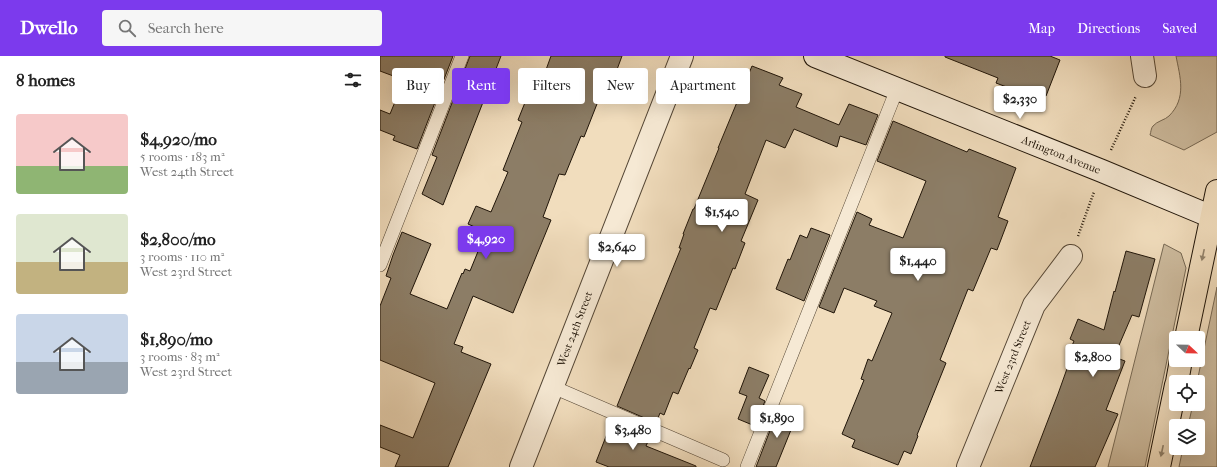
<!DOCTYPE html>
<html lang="en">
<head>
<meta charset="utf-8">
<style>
	:root { --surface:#fff; --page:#f6f6f6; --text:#222; --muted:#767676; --accent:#7c3aed }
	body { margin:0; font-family:"IM FELL French Canon",serif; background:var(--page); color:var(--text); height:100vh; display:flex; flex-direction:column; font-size:15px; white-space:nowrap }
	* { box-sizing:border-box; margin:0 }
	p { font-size:13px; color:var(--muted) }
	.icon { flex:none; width:22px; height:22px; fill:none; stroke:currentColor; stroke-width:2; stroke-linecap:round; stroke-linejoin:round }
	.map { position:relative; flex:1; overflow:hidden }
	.details { display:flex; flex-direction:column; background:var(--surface); width:380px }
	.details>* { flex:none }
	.guide { position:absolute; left:12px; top:12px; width:380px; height:36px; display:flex; gap:8px }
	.needle { width:26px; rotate:112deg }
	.tools { position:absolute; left:789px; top:275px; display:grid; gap:8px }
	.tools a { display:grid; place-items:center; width:36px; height:36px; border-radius:4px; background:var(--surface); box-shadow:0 4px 16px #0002; font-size:20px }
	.price { position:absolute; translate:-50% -34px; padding:0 9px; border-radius:4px; background:#fff; color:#222; font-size:13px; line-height:26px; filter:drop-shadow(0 1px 2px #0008) }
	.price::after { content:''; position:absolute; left:50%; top:24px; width:12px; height:9px; margin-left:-6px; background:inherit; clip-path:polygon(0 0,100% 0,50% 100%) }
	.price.current { background:var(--accent); color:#fff }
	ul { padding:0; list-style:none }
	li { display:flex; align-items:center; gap:12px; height:100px; padding:0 16px }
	li span { display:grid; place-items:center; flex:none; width:112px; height:80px; border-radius:4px; color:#555 }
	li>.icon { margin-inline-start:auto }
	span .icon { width:48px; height:48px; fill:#fffc; stroke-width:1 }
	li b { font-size:17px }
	h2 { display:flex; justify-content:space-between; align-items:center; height:48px; padding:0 16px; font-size:17px }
	.tag { padding:0 14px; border-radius:4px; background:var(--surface); box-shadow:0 4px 16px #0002; font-size:14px; line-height:36px }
	.tag.current { background:var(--accent); color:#fff }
	header { display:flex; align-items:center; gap:24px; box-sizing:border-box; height:56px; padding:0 20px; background:var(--accent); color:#fff }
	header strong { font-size:19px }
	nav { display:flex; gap:22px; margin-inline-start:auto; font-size:14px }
	.search { width:280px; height:36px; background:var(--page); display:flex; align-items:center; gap:10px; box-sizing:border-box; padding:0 14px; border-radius:4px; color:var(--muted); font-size:15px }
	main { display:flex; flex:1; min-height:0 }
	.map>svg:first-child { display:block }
</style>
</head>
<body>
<header>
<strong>Dwello</strong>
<div class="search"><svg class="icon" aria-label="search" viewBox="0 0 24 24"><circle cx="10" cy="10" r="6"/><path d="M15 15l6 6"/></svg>Search here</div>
<nav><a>Map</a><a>Directions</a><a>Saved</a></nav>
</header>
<main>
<section class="details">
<h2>8 homes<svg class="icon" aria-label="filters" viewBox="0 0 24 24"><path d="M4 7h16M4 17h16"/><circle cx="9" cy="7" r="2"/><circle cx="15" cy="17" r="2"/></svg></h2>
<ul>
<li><span style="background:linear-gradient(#f6c9c9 65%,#8fb573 0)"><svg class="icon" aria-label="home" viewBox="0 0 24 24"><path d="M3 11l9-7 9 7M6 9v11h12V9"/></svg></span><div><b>$4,920/mo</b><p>5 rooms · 183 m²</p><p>West 24th Street</p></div></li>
<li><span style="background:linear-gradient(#dfe7d0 60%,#c2b280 0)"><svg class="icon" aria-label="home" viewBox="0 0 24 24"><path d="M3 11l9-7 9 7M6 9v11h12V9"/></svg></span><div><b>$2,800/mo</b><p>3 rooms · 110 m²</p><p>West 23rd Street</p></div></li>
<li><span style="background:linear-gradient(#c9d6e8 60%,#9aa5b1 0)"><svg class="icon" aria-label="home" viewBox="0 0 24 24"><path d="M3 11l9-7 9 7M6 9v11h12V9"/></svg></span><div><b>$1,890/mo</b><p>3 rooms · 83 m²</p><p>West 23rd Street</p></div></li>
</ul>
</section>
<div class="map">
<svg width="837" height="411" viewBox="0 0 837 411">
	<rect width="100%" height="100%" fill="#f1ddbd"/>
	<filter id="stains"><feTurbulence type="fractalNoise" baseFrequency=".005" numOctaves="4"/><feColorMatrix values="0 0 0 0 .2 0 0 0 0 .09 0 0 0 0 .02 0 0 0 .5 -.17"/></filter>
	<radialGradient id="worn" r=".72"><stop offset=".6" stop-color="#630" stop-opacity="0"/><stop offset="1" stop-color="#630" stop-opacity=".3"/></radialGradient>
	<path fill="#cdbb9e" stroke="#766853" d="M796,0H837V76L804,94L770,79C771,76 771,72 773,70C777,65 785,64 789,60C807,42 800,21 796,0Z
		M784,188L801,197L806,212L765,411H728Z
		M837,231V411H799L803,392H818V370H808L813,348H818L817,326Z"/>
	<path fill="#8c7d66" stroke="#1f1408" d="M0,0H73L37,93L13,84L15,80L0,74V54L10,58L24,24L0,15Z
		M90,0H121L63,149L42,138L57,101L52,99Z
		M171,0H242L232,27L226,25L204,81L201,80L185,119L179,118L163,161L171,164L133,257L93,240L74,288L83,291L81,296L111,308L68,411H15L20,399L0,391V369L33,382L55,327L0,304V250L11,222L6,220L13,199L22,176L51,188L30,238L67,253L82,217L83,218L85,213L90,215L106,176L88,168L96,150L111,156L128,116L123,114L142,66L138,64L156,19L163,22Z
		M565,0H670L680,4L666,40L646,32L645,38L616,27L618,22L565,1Z
		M372,10L403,22L399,29L422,38L416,51L459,69L469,48L498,59L486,89L460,80L457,91L414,73L405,92L386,84L365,138L378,144L361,185L365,187L355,213L353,212L336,254L330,252L314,292L318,294L310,313L309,312L298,338L293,336L284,359L280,357L276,367L237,350L301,192H299L304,178H303L313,153H314L339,92H338Z
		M513,65L587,96L589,93L636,112L618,161L628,165L617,194L611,192L593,235L588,233L560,304L566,307L537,379L538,380L531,398L524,395L518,409L472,391L475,384L462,378L484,324L481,323L488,303L492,305L512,257L494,250L497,245L464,232L454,257L439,251L477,156L492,163L489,169L523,182L546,125L497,105Z
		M431,172L450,179L424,245L396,233L408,203L410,204L420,179L427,182Z
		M746,195L775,203L759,261L752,259L734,301L745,305L726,354L738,358L715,411H650L678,338L694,293L691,292L694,285L690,283L698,263L724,274L734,235L735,236Z
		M369,311L389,319L379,342L385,345L375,370L358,363L367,340L359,337Z
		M399,351L417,359L396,411H376Z
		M232,365L270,381L266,390L316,410V411H229L216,406Z"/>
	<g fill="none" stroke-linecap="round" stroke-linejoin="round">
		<g stroke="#544635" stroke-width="14">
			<path id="lane" d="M0,209L82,0
				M173,331L343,404
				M367,411L517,33"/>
		</g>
		<g stroke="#544635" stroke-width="24">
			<path id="street" d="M762,0L765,20
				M141,411L302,0
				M588,411L654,249L691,200"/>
		</g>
		<g stroke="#1f1408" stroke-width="24">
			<path id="secondary" d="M435,0L722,115L837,163"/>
		</g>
		<g stroke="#1f1408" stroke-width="24">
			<path id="highway" d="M806,282L837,135
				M797,326L801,304
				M779,411L796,329"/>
		</g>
		<path stroke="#1f1408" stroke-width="2.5" stroke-dasharray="1 2" stroke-linecap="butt" d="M731,94L756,40
			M698,180L714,136"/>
		<use href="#lane" stroke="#f6e9d4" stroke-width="13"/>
		<use href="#street" stroke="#f6e9d4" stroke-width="22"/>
		<use href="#secondary" stroke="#f6e9d4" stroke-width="22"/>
		<use href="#highway" stroke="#f1ddbd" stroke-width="22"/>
	</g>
	<defs><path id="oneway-solid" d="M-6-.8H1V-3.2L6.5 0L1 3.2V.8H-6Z"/></defs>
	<g fill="#92836c">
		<use href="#oneway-solid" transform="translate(823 199) rotate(102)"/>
		<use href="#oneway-solid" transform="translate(782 395) rotate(102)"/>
	</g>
	<g text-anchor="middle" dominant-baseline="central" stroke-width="3" stroke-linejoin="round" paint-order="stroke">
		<g font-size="11" fill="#1f1408" stroke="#f6e9d4">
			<text transform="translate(681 99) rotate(22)">Arlington Avenue</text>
			<text transform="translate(195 273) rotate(-69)">West 24th Street</text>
			<text transform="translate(633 301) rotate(-68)">West 23rd Street</text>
		</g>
	</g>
	<rect width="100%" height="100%" filter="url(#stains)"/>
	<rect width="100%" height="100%" fill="url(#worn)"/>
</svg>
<div class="tools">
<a><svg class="needle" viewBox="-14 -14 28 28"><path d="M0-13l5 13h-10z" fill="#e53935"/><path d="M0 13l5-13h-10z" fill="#767676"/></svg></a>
<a><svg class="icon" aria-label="locate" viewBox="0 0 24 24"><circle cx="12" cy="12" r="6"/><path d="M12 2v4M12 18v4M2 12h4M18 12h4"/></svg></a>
<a><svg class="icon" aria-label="layers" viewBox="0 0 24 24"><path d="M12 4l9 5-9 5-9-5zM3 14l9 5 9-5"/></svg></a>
</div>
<b class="price" style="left:640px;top:64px">$2,330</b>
<b class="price" style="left:342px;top:177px">$1,540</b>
<b class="price current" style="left:106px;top:204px">$4,920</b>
<b class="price" style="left:237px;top:212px">$2,640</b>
<b class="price" style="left:538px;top:226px">$1,440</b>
<b class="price" style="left:713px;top:322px">$2,800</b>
<b class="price" style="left:397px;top:383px">$1,890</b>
<b class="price" style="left:253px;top:395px">$3,480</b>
<div class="guide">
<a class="tag">Buy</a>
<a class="tag current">Rent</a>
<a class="tag">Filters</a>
<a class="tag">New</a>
<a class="tag">Apartment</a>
</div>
</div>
</main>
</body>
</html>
